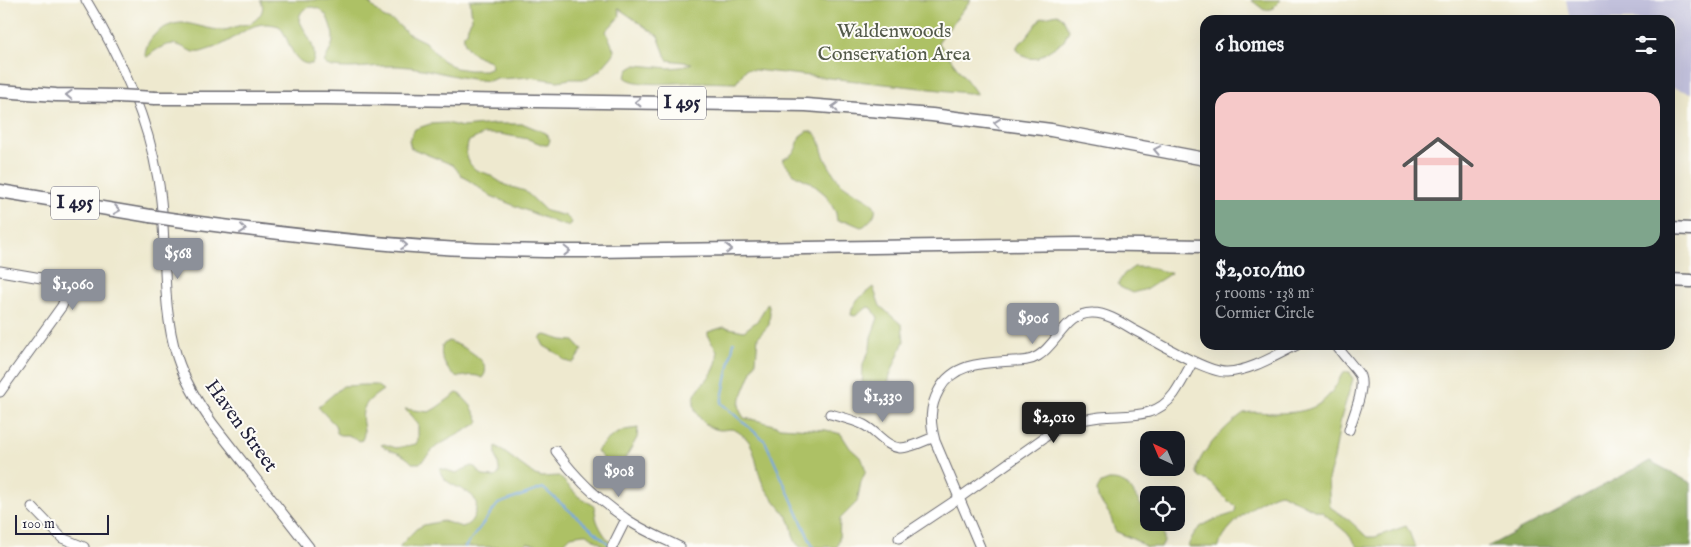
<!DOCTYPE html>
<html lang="en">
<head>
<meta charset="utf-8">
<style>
	:root { --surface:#171b24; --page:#20242c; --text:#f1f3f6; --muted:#9ea1a6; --line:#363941; --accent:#8c9099 }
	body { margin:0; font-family:"IM FELL English",serif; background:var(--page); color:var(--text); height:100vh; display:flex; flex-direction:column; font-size:19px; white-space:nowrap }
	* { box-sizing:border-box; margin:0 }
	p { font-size:16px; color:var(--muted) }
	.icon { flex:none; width:28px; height:28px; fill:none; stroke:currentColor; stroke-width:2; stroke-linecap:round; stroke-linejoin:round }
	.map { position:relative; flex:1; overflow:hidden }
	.side { position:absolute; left:1200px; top:15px; width:475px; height:335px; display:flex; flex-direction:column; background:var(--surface); border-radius:15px; box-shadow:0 5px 20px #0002 }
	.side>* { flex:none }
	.needle { width:32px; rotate:316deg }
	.controls { position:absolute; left:1140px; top:431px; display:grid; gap:10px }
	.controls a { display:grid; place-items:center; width:45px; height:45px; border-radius:10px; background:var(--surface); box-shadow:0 5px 20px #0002; font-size:25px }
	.scale { position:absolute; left:15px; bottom:12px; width:94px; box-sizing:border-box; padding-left:5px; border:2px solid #22223b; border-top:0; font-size:14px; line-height:18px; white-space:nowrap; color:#22223b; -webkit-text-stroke:4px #fdfcf7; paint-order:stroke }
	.price { position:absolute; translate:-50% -42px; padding:0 11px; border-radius:5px; background:var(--accent); color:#fff; font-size:16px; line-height:32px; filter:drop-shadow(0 1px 2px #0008) }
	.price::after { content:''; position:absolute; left:50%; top:30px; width:15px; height:11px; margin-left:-8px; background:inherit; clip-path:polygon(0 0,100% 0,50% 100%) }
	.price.on { background:#222; color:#fff }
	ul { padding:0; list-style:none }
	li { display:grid; align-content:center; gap:10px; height:265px; padding:0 15px }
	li+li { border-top:1px solid var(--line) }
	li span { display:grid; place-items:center; height:155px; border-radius:15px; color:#555 }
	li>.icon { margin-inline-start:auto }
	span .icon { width:90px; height:90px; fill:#fffc; stroke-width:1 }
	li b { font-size:21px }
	h2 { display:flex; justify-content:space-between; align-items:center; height:60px; padding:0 15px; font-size:21px }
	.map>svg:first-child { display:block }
</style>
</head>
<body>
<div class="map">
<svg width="1691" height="547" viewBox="0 0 1691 547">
	<rect width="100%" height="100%" fill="#fdfcf7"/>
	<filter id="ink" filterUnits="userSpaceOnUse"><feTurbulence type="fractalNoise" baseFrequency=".02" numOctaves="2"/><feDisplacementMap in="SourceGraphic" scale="10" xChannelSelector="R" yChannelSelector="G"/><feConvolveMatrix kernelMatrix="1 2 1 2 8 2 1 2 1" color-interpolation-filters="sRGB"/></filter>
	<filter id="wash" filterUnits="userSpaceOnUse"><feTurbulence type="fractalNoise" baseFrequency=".0096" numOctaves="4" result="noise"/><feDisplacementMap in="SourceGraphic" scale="20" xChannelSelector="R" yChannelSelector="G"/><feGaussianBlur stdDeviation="1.12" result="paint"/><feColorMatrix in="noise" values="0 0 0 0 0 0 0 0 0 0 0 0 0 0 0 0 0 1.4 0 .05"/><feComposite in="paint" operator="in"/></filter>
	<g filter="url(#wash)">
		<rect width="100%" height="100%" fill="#eee9cf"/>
		<path fill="#c2c1dc" d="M1566,0H1691V93L1670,87V20H1570Z"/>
		<path fill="#adc165" stroke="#687250" d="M260,0H366L383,17L395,22L407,33L425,42L442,60L456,68L469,70H485L492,67L490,61C477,56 462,51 464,34L467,32L468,26L472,19L470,0H971L938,42L977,94L746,69L736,83C723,83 710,82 697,82C682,82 636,88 625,77L629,69L636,65L669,68L681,67L692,63L667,60L658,36L618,8L620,16L606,31L614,50V54L600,70L587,79H570L558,81L529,77L500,79L497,78L489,81C454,79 420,64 385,66C372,66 333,72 324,63C327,54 334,46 333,37C333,32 328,18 326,15C318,4 301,4 299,19C304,32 320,50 312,64C291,66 290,38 279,26C254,19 245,32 225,43C220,46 210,49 204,51C184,59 181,28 147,57L145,56C145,37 165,22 185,23C198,25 210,30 223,30C229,30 233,27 238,26C242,24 246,25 249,24C259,19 267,9 260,0Z
			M1251,0H1281L1272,9L1264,10Z
			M1057,14L1063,18L1069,30L1064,41L1038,58C1030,60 1016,56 1017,46L1026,38L1041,18Z
			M447,123L462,127L495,124H524L546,133L550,140L548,145H544L528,139L500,134H484L469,141L466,149L467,157L470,164L476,170L488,174L505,185L525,191L546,211L566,216L572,222L571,224L567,226L559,224L491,196L461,175L453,165L411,148L409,140L415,129L430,124Z
			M807,131C811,131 814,132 817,136C820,140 821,145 822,150C825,160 832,172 839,181C851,197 896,200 864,226L861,227L849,222L837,221L836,213L826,195L810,182L795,175L782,160C796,153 796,150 800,136Z
			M1134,267H1147L1171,273L1147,289L1132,293L1120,287L1118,284L1124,274Z
			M873,287L880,306L902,325L904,341L890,375L886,395L877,403L861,405L857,404L862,389L863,364L870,349L871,337L878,318L872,308L868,307L855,316L851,315C851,302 865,294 873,287Z
			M768,303L770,312L769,325L758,337L756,361L739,403L740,411L744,418L760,421L780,427L826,430L841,434L850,448L862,459L866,471L861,482L857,502L840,519L839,540L837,547H800C791,540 794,529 789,520C781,506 769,497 762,482C757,471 755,447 747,439C744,436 739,432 735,430C730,428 725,430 720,430C709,429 698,419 695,409C689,389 709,383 715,367C723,344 707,346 708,332L724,327L744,331L757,321Z
			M546,335L562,340L574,341L582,350L575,361L572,363L564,360L558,354L544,346L540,338L542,336Z
			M449,341C460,345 497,362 482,378C467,369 457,388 445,364C441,357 441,353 442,345Z
			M1346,372H1350L1353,379L1341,418L1334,459L1328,479L1330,507L1349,520L1367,537H1375L1406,526C1411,532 1411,541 1416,547H1358L1347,533L1322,512L1314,510L1281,493C1263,495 1221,529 1219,547H1188C1195,523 1211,521 1232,514L1235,511L1236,507C1233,503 1230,503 1227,500C1221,495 1217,488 1211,483C1207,480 1201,479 1198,475C1189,461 1232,420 1244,413C1254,411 1265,413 1276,413C1311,413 1327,406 1342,374Z
			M364,385H376L383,390C369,400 360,405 363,424C364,430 365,434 362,440L360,441L348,435H340L337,433L335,425L318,407L343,386Z
			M457,393L460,394L471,406L479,421L477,424L437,446L420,463H412C402,451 391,453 381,445L384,444L396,448L416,444L418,440V424L405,409L429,412L436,408Z
			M638,428L637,438L623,462L611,466L605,461L597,451C601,444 614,434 622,431C627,429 633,429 638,428Z
			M496,446L535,475L542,477L559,476L579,497L593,505C596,510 595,515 597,521C601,531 607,540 616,547H605L587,534H583L571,536L560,547H539L536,545L528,543L521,547H399L416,529L424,525L443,521L462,527C469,525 473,520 475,513C485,486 440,491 440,468L456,473L471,466L475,467L483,476L495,477L499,474C500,463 494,458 496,446Z
			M1109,480C1135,479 1133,501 1149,514V522L1155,523L1164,534V542L1161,547H1146L1137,541L1115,531L1110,515L1098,498L1097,490L1101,483Z"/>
		<path fill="#8aa75a" stroke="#56644a" d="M1650,461L1691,483V547H1487Z"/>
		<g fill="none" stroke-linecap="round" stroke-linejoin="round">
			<path stroke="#76a8e2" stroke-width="2" d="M734,342L721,403L765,441L813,547
				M465,547L498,504L543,488L610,545"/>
		</g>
	</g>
	<g filter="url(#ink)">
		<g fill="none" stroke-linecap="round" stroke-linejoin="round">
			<g stroke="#69686f" stroke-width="11">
				<path id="minor" d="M86,0C120,56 147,115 158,179C169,238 159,300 177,357C185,382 198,403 213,424L309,547
					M0,271L59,281C67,288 66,297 62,306L0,392
					M1336,345C1341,353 1357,370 1360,376C1365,390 1353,416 1349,430
					M830,414C841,417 854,420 864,425C876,431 886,447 900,448C911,448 924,441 934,437
					M556,451C574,476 599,500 625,518C641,530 662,538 680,547
					M32,507L62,538L84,547
					M899,538L959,498L1059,427C1072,421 1086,419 1100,417C1128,414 1155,420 1174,394C1181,384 1187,372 1193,361
					M612,547L626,519
					M980,547L935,441C930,422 929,408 939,390C954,362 985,363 1013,361C1022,361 1030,361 1038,356C1058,344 1066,312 1093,313C1107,313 1122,323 1134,330C1154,340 1207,373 1227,372C1251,371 1276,355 1297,345"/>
			</g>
			<g stroke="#69686f" stroke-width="15">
				<path id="highway" d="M0,91L56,95L118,96
					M155,98H326L806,105L932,115L1051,130L1205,159
					M0,191L150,216
					M177,220C266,232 354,243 444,248C494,251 545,251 595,251L1076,244L1205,246
					M1670,228L1691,229
					M1670,280L1691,281"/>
			</g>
			<use href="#minor" stroke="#fff" stroke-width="9"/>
			<use href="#highway" stroke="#fff" stroke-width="12"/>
			<g stroke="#69686f" stroke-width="15" stroke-linecap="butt">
				<path id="highway-bridge" d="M118,96L155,98
					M150,216L177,220"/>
			</g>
			<use href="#highway-bridge" stroke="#fff" stroke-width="12"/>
		</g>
		<defs><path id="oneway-chevron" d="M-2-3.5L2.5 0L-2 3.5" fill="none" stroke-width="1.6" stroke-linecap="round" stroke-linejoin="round" transform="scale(1.25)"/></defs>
		<g stroke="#9c9ca7">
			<use href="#oneway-chevron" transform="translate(69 95) rotate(-178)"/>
			<use href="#oneway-chevron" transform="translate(638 102) rotate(-180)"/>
			<use href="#oneway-chevron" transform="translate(835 107) rotate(-177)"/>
			<use href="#oneway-chevron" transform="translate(997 123) rotate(-173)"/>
			<use href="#oneway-chevron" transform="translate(1157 150) rotate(-169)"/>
			<use href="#oneway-chevron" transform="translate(117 210) rotate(9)"/>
			<use href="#oneway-chevron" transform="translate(243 229) rotate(7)"/>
			<use href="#oneway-chevron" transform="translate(404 245) rotate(4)"/>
			<use href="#oneway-chevron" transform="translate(729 249) rotate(-1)"/>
			<use href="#oneway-chevron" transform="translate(567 251) rotate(1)"/>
		</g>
	</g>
	<g text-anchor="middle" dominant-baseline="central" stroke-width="4" stroke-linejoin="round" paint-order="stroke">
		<g fill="#fdfcf7" stroke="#646373" stroke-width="1">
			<rect x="658" y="86.5" width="48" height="33" rx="4"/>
			<rect x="51" y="186.5" width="48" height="33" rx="4"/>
		</g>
		<g font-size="19" font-weight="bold" fill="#22223b">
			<text x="682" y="103">I 495</text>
			<text x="75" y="203">I 495</text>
		</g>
		<g font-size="20" fill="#535a4a" stroke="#fdfcf7">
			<text x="894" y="31">Waldenwoods<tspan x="894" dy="23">Conservation Area</tspan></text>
		</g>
		<g font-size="20" fill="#22223b" stroke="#fdfcf7">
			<text transform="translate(241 426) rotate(54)">Haven Street</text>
		</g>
	</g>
</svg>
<div class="controls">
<a><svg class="needle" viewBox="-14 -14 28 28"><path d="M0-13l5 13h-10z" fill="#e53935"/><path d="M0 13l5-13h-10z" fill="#9ea1a6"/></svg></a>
<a><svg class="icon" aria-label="locate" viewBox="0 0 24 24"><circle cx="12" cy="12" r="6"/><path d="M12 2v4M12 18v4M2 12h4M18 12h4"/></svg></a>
</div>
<div class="scale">100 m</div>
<b class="price" style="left:178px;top:280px">$568</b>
<b class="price" style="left:73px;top:311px">$1,060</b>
<b class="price" style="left:1033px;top:345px">$906</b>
<b class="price" style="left:883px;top:423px">$1,330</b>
<b class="price on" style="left:1054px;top:444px">$2,010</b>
<b class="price" style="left:619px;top:498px">$908</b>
<section class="side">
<h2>6 homes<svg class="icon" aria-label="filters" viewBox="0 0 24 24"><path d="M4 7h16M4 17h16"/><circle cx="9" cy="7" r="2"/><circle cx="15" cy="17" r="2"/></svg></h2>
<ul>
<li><span style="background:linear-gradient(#f6c9c9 70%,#7fa58c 0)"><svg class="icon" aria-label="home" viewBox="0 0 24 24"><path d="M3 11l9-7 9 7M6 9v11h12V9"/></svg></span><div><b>$2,010/mo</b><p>5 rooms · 138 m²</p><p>Cormier Circle</p></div></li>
</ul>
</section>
</div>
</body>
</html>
